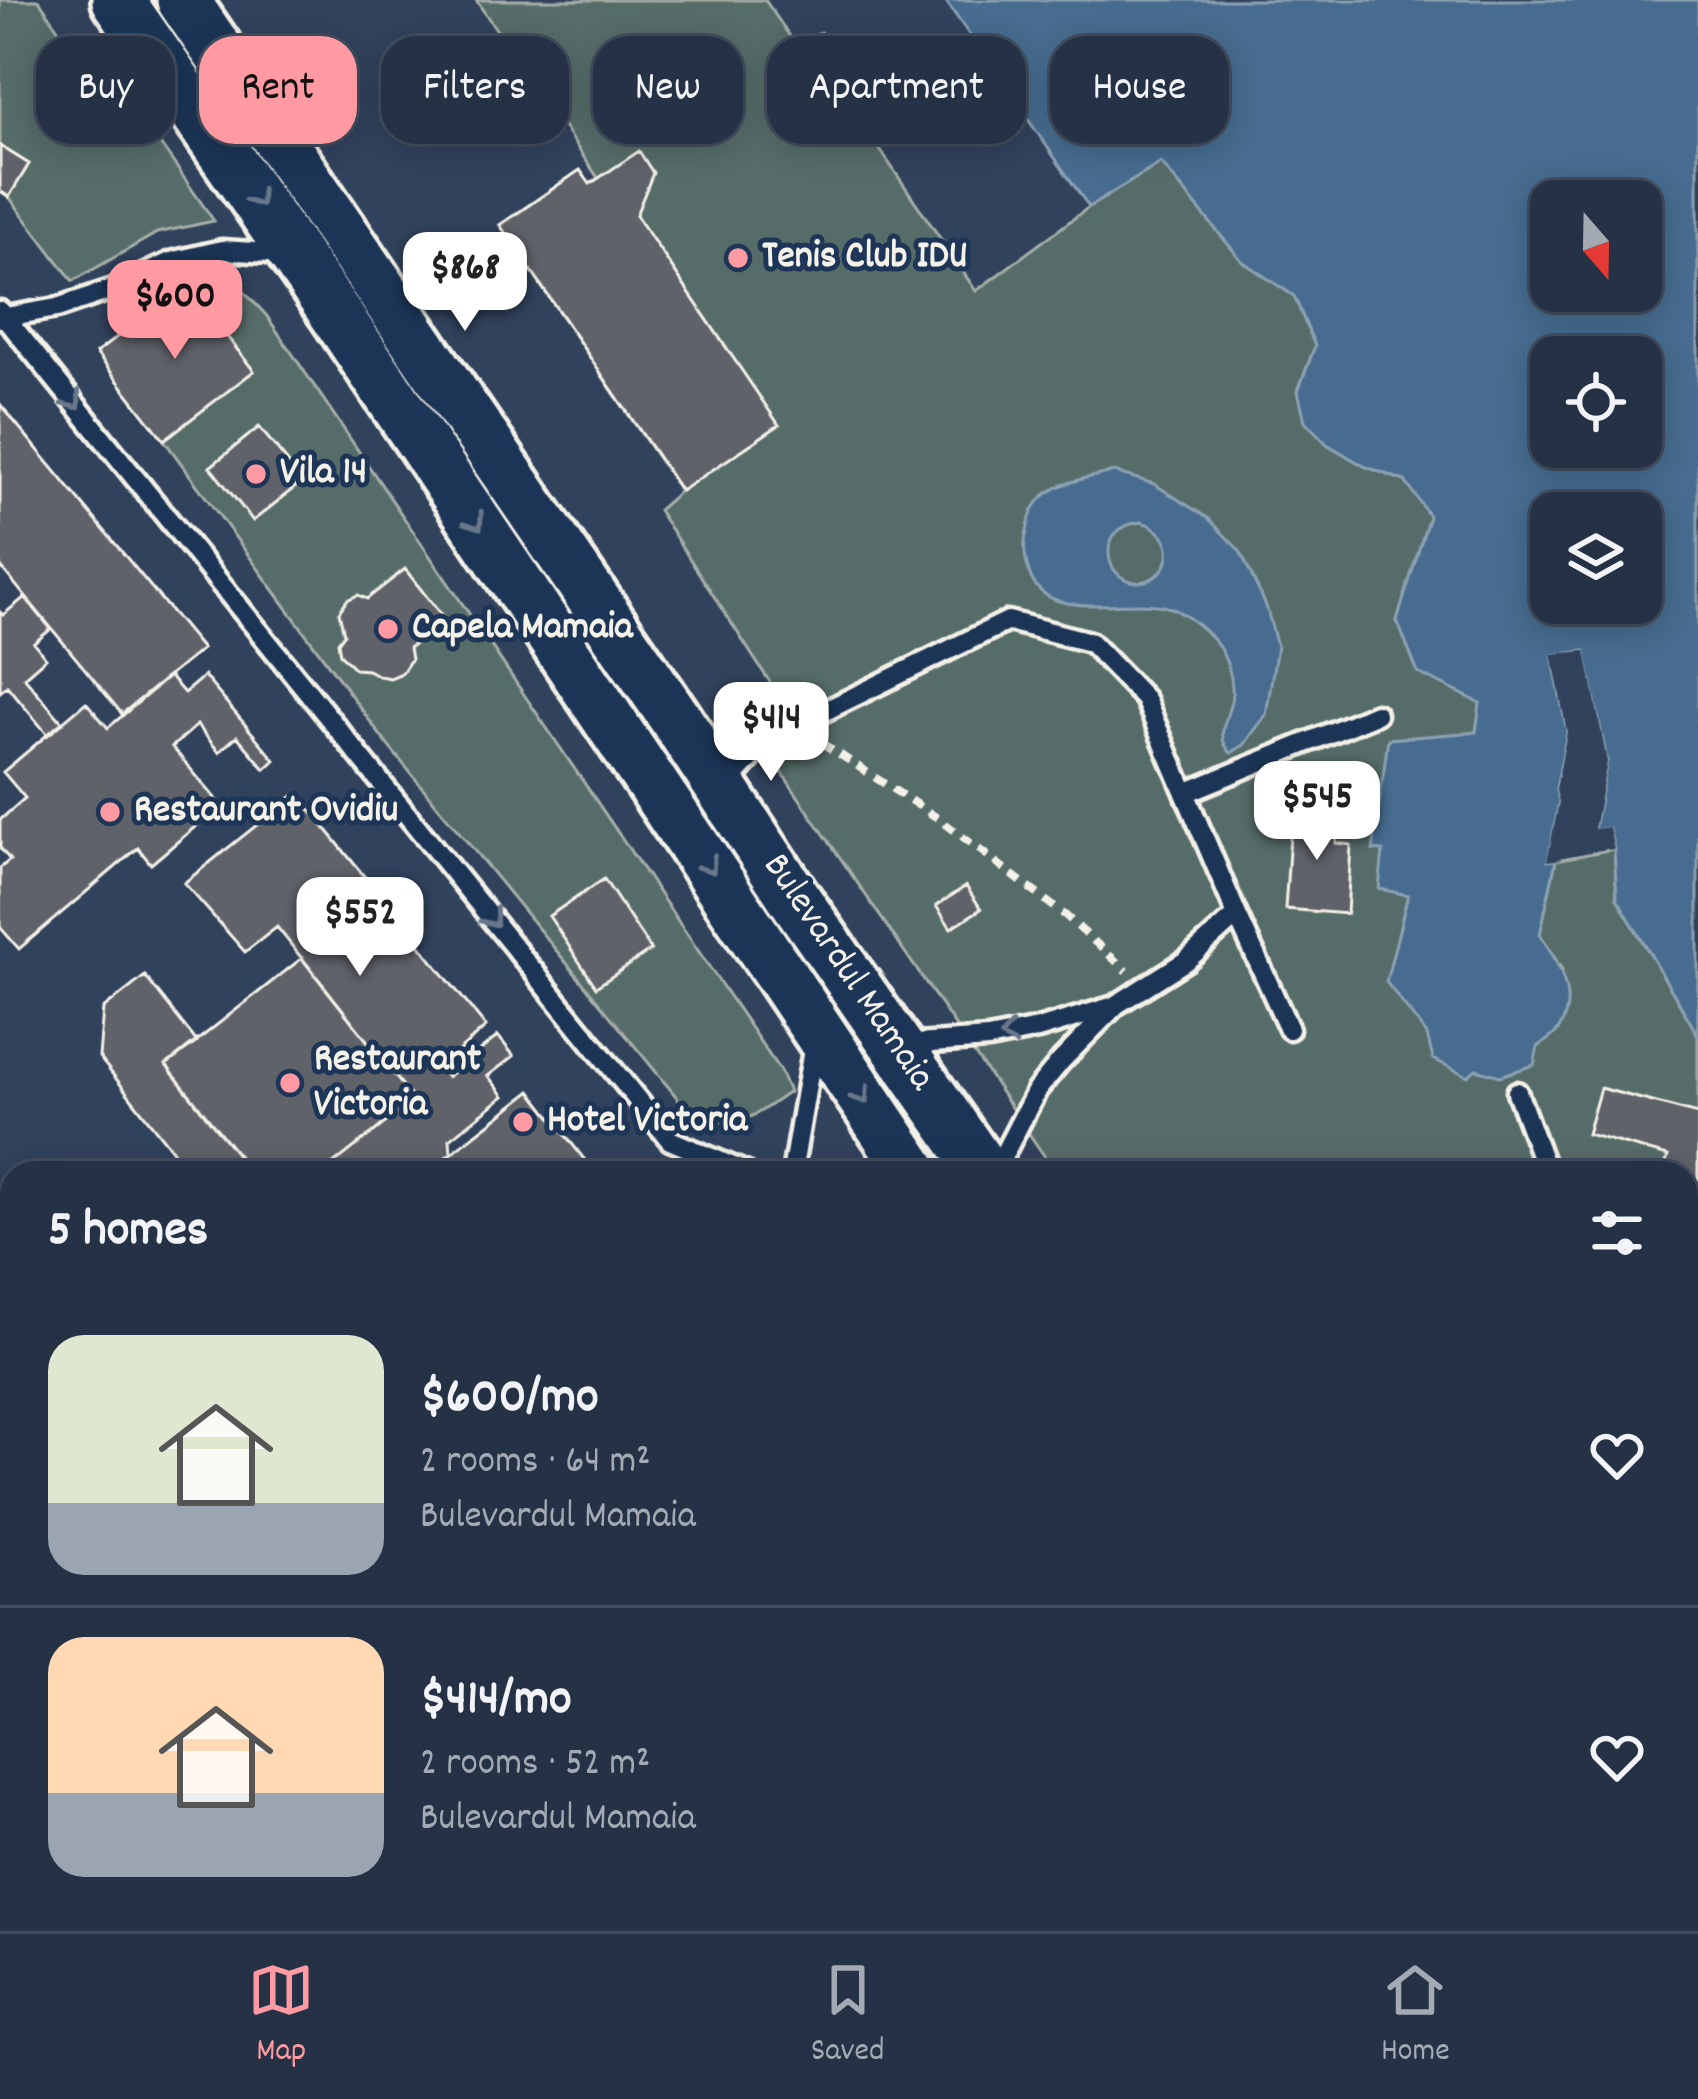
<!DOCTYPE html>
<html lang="en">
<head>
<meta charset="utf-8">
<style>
	:root { --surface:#253245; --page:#313e50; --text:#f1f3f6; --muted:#a3aab3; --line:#424d5e; --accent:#ff9aa2 }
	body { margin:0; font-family:Dekko,sans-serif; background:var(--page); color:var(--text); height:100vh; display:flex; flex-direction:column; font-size:45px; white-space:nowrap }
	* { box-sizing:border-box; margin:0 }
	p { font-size:39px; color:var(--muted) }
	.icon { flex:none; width:66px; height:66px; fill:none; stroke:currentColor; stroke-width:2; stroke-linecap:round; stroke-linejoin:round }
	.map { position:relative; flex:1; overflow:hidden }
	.details { position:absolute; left:0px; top:1161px; width:1698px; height:771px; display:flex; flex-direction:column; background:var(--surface); border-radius:36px 36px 0 0; box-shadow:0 6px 30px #0003,0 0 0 3px var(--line) }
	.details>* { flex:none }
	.top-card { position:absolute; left:36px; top:36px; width:1626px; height:108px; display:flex; gap:24px }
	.needle { width:78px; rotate:160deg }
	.controls { position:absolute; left:1530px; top:180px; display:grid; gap:24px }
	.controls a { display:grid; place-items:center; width:132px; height:132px; border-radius:24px; background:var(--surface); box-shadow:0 6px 30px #0003,0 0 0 3px var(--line); font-size:60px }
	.price { position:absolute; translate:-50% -102px; padding:0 27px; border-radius:24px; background:#fff; color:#222; font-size:39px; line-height:78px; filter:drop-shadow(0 3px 6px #0008) }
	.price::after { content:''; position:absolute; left:50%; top:72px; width:36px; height:27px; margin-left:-18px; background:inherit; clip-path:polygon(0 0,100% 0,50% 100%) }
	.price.active { background:var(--accent); color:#111 }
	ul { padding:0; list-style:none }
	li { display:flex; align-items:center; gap:36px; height:300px; padding:0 48px }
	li+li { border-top:3px solid var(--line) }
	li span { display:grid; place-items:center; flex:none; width:336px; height:240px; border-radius:36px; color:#555 }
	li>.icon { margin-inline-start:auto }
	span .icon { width:144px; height:144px; fill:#fffc; stroke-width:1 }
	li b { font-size:51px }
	h2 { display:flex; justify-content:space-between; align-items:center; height:144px; padding:0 48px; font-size:51px }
	.tag { padding:0 42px; border-radius:36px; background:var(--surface); box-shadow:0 6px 30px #0003,0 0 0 3px var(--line); font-size:42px; line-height:108px }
	.tag.active { background:var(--accent); color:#111 }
	.tabs { display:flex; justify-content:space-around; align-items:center; height:168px; border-top:3px solid var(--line); background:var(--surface); font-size:33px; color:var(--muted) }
	.tabs a { display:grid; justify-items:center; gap:6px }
	.tabs .active { color:var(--accent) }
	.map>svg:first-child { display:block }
</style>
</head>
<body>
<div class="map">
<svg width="1698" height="1931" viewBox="0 0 1698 1931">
	<rect width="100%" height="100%" fill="#31425c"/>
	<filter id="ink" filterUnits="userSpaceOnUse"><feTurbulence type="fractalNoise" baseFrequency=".00833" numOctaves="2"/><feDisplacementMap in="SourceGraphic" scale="24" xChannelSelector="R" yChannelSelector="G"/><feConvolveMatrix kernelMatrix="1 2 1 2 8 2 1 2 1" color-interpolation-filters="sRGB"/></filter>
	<g filter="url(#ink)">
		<path fill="#576c67" stroke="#a6aea8" stroke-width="3" d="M0,0H39L109,106L140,115L214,221L157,233L73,281L9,197L29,164L0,146Z
			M476,0H765L797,47L820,32L863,94L849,104L976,291L1089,207L1161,163L1242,261L1294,296L1315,346L1298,391L1327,444L1364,466L1405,481L1430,516L1397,621L1481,703L1476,732L1374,850L1383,851L1408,894L1387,982L1427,1035L1476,1068L1538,1047L1558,1031L1562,970L1540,934L1556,860L1614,849L1617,898L1698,1035V1931H1650L1641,1920H1686V1173H1056L776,764L810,744L658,510L680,491L500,225L580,170L590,184L598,178Z
			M235,282L266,315L780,1071L789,1092C753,1117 736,1132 693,1117L386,743L164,440L253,371L186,284Z"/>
		<path fill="#476c8f" stroke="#8ca1b3" stroke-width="3" fill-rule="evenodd" d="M945,0H1698V1035L1617,898L1614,849L1609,828L1594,830L1607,761L1585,651L1552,655L1567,732L1556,789L1559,801L1548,861L1556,860L1540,934C1556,959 1579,997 1560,1027C1555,1036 1546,1041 1538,1047L1534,1065L1500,1076L1476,1069L1468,1076L1433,1059L1427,1035L1386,982L1408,895L1379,889L1383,851L1373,850L1388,739L1476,732L1480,703L1418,673L1397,621L1429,516L1405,481L1364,466L1327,444L1305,421L1298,391L1315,346L1294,296L1242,261L1161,163L1089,207ZM1551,201H1641V291H1551ZM1551,357H1641V447H1551ZM1551,513H1641V603H1551Z
			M1114,472L1154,484L1209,519L1240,551L1266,606L1277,646L1266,715L1244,745L1231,753C1212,734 1231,716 1232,694C1233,674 1224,649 1209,635C1201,626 1182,612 1171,608C1129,594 1045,626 1029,572C1022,548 1024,542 1030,518C1040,482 1084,479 1114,472ZM1141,522C1160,527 1174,543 1166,564C1162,572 1154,579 1145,581C1105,590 1091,527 1141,522Z"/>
		<path fill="#31425c" d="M1586,651L1607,762L1594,829L1609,827L1614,849L1608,850L1604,834L1593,836L1588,831L1601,761L1581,657L1559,659L1573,733L1562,789L1565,803L1554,855L1562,859L1547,861L1559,802L1556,790L1567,732L1552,654Z"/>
		<path fill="#5f6269" stroke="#f4f1e8" stroke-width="3" d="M0,146L29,164L9,197L0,191Z
			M639,151L653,173L636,215L779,425L681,491L500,225L580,170L590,184Z
			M186,284L254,371L164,440L96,353Z
			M0,404L202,649L122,714L0,566Z
			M259,427L303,481L253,521L210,467Z
			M405,569L445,620L409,648L411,659L402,673L390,678L379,676L368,670L355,669L340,654L338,642L344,634L339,612L347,600L358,595L367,599Z
			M25,597L51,629L34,643L46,658L24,677L63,723L48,735L7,686L0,692V612L3,615Z
			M169,676L184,693L204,676L275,760L265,769L237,736L219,752L197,725L172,747L221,805L151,864L138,848L19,949L0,927V868L10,860L0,848V820L25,798L3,772L86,702L108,728Z
			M297,793L486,1027L439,1068L447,1077L498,1036L514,1056L488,1076L504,1096L450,1139L451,1153L426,1173H322L414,1100L277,927L245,952L184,883Z
			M1292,807L1338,810L1336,843L1351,845L1347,914L1285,909Z
			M604,879L651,950L596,987L549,916Z
			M966,886L981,909L951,928L936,906Z
			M302,958L414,1100L322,1173H252L166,1065Z
			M145,976L197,1042L166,1065L238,1156L216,1173H190L99,1057L103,1009Z
			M1600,1088L1698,1114V1218L1686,1215V1173H1663L1668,1156L1587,1134Z
			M531,1091L591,1168L585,1173H426Z
			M12,1434V1555L0,1539V1445Z
			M731,1920H1016L1025,1931H740Z"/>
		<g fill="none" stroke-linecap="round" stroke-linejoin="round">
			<g stroke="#f4f1e8" stroke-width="27">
				<path id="service" d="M0,311L670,1140L747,1173
					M0,318L57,308L113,289L171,262L222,250L284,254
					M726,786L768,739L1008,621L1090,642L1145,699L1237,915L1187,960L1116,1005L1061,1061L1037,1090L994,1173
					M1185,793L1376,714
					M1237,915L1289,1029
					M903,1045L988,1039L1038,1029L1111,1007
					M1517,1092L1547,1173
					M792,1173L814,1044
					M0,1253L12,1268
					M1686,1272L1698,1276
					M1686,1665L1698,1662
					M1118,1920L1126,1931
					M1315,1931L1330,1920"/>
			</g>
			<g stroke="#f4f1e8" stroke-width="36">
				<path id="pedestrian" d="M549,1920L558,1931"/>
			</g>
			<g stroke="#f4f1e8" stroke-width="60">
				<path id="secondary" d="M118,0L337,316L914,1173
					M183,0L675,718L794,898L985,1173
					M1503,1920L1512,1931
					M1568,1920L1577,1931"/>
			</g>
			<path stroke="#f4f1e8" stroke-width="8" stroke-dasharray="12 9" stroke-linecap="butt" d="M822,743L942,821L1066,916L1127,971
				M1,1292L12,1306"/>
			<use href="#service" stroke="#1d3557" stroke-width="18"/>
			<use href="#pedestrian" stroke="#1d3557" stroke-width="27"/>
			<use href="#secondary" stroke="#1d3557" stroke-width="51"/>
		</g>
		<defs><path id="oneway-chevron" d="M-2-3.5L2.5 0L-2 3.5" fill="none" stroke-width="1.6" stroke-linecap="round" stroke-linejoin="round" transform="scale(3)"/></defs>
		<g stroke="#68778a">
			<use href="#oneway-chevron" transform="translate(257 199) rotate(55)"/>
			<use href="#oneway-chevron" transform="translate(74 402) rotate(51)"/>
			<use href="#oneway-chevron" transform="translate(476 522) rotate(56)"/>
			<use href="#oneway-chevron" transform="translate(709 866) rotate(56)"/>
			<use href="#oneway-chevron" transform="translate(492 919) rotate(51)"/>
			<use href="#oneway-chevron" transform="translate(1008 1035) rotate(169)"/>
			<use href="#oneway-chevron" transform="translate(862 1096) rotate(56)"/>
		</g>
	</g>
	<g fill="#ff9aa2" stroke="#1d3557" stroke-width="4.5">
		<circle cx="738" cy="258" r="12"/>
		<circle cx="256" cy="474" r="12"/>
		<circle cx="388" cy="629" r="12"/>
		<circle cx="110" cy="812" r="12"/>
		<circle cx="290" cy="1083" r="12"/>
		<circle cx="523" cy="1122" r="12"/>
	</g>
	<g text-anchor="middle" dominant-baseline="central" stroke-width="10" stroke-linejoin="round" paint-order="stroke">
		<g font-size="39" font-weight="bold" fill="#f4f1e8" stroke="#1d3557" text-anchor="start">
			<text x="762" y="258">Tenis Club IDU</text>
			<text x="280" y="474">Vila 14</text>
			<text x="412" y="629">Capela Mamaia</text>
			<text x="134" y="812">Restaurant Ovidiu</text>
			<text x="314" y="1061">Restaurant<tspan x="314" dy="45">Victoria</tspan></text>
			<text x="547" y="1122">Hotel Victoria</text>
		</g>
		<g font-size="39" fill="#f4f1e8" stroke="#1d3557">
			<text transform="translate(847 973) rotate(56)">Bulevardul Mamaia</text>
		</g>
	</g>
</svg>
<div class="controls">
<a><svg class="needle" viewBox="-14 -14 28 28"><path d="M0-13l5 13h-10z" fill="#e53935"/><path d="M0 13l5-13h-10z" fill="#a3aab3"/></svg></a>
<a><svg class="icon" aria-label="locate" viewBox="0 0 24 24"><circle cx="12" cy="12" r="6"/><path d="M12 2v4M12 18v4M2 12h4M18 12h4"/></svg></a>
<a><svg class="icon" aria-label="layers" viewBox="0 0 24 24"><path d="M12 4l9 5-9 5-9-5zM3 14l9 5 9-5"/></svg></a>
</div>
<b class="price" style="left:465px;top:334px">$868</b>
<b class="price active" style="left:175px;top:362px">$600</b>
<b class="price" style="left:771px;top:784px">$414</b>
<b class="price" style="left:1317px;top:863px">$545</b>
<b class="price" style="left:360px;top:979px">$552</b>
<div class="top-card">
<a class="tag">Buy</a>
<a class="tag active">Rent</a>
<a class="tag">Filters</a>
<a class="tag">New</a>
<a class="tag">Apartment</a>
<a class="tag">House</a>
</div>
<section class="details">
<h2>5 homes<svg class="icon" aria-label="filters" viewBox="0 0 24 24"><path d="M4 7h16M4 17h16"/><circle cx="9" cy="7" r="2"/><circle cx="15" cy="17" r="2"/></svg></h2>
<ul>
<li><span style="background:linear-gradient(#dfe7d0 70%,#9aa5b1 0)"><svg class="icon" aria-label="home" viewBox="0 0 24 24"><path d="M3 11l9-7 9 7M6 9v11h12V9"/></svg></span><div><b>$600/mo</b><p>2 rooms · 64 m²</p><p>Bulevardul Mamaia</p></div><svg class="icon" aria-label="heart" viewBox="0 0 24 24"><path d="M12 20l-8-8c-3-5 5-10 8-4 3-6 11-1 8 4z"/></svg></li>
<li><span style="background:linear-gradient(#ffd9b3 65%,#9aa5b1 0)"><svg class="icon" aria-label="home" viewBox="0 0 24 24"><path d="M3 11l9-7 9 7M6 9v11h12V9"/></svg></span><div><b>$414/mo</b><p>2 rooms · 52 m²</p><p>Bulevardul Mamaia</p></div><svg class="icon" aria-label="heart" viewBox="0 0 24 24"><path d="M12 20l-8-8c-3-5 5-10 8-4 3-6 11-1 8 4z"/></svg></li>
</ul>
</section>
</div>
<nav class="tabs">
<a class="active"><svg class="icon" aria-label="map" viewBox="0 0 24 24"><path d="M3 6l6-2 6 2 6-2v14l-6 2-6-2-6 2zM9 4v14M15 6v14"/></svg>Map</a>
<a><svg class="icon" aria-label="saved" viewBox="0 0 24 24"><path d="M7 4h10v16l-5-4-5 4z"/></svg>Saved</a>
<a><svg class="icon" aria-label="home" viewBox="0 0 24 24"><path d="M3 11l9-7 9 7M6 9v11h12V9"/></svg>Home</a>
</nav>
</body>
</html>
